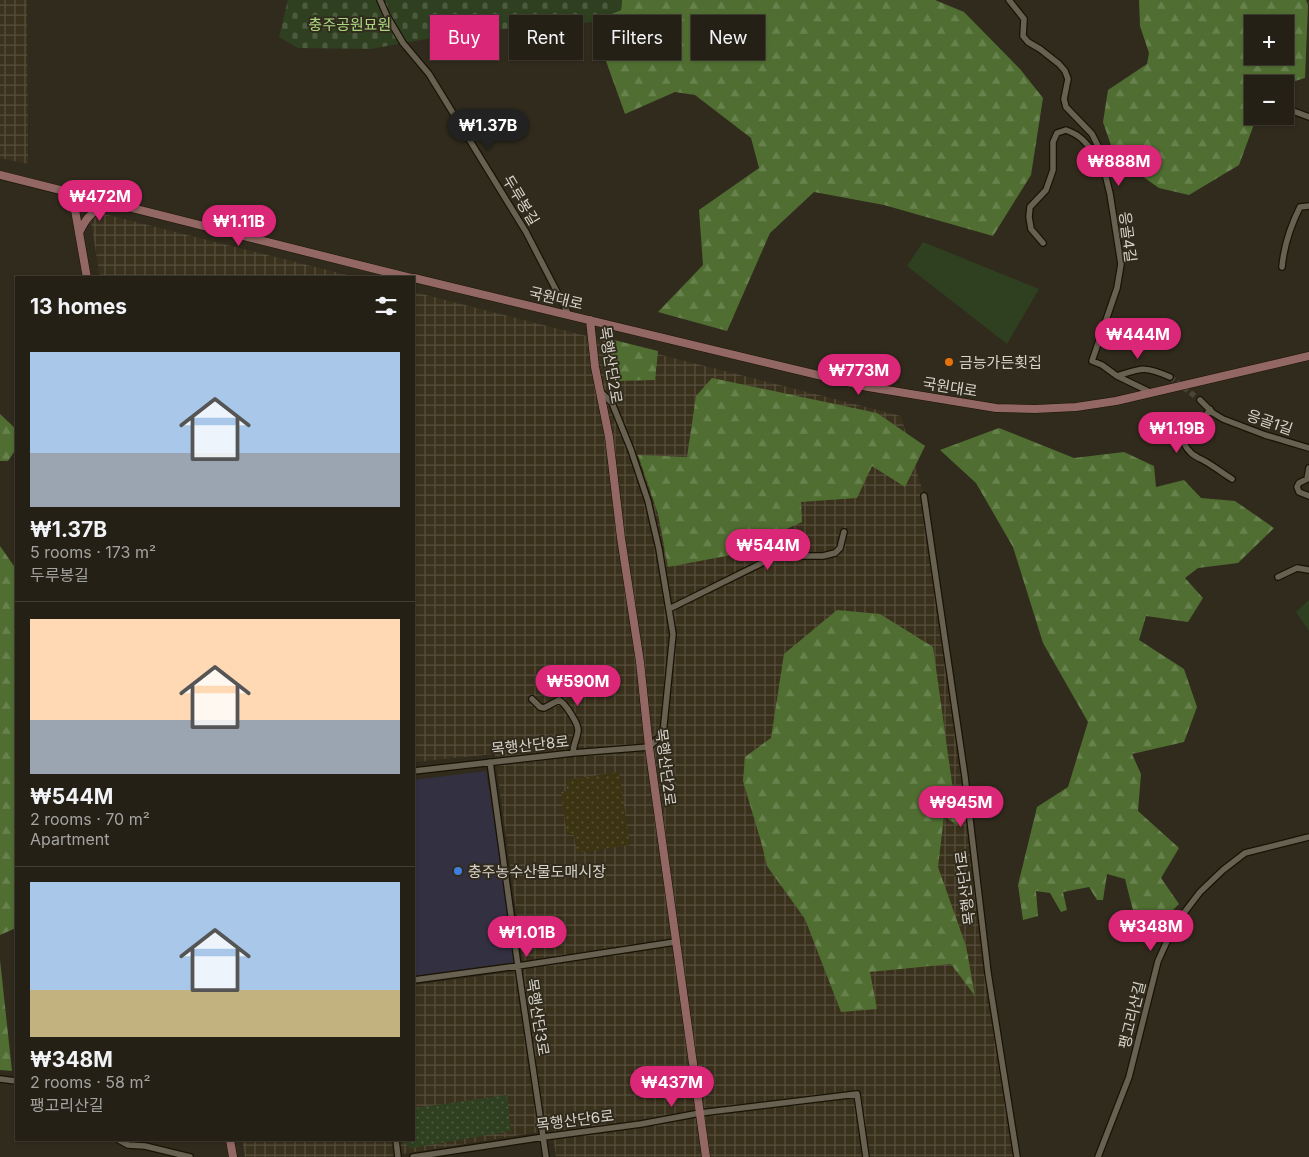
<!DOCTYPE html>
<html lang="en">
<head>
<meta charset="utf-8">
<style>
	:root { --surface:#252016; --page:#2d281f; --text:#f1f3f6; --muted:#a3a3a1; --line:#423e35; --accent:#db2777 }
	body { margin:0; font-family:Inter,"Noto Sans KR",sans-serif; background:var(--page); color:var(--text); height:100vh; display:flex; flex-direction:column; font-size:19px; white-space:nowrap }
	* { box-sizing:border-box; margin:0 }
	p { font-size:16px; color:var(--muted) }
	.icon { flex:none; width:28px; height:28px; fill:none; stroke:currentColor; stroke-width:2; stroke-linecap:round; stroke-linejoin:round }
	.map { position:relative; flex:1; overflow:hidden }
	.side { position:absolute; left:15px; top:276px; width:400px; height:865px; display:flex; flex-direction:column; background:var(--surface); border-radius:0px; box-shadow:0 1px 4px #0004,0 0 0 1px var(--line) }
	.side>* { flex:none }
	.top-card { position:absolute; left:430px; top:15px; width:475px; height:45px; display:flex; gap:10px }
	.tools { position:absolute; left:1244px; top:15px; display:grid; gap:10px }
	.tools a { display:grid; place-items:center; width:50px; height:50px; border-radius:0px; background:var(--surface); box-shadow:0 1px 4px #0004,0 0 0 1px var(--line); font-size:25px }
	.price { position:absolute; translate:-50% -42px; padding:0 11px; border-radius:18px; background:var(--accent); color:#fff; font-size:16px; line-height:32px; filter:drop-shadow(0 1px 2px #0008) }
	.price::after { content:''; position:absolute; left:50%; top:30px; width:15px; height:11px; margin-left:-8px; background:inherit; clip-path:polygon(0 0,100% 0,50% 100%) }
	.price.selected { background:#222; color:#fff }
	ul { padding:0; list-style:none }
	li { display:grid; align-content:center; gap:10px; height:265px; padding:0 15px }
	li+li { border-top:1px solid var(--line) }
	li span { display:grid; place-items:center; height:155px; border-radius:0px; color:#555 }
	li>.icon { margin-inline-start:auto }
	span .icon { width:90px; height:90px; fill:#fffc; stroke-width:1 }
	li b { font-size:21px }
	h2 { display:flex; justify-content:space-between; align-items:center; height:60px; padding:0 15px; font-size:21px }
	.tag { padding:0 18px; border-radius:0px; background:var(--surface); box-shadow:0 1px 4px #0004,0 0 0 1px var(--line); font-size:18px; line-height:45px }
	.tag.selected { background:var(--accent); color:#fff }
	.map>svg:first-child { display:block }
</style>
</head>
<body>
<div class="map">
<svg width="1309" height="1157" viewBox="0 0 1309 1157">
	<defs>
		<pattern id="industrial-grid" width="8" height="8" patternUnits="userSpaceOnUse" patternTransform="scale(1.25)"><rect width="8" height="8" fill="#3a311d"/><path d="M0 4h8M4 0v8" fill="none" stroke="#564e3c"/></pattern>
		<pattern id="forest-firs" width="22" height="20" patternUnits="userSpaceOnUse" patternTransform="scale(1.25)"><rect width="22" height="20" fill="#506e32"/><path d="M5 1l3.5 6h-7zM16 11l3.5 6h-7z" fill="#68824e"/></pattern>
		<pattern id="sand-dots" width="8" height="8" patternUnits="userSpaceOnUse" patternTransform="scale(1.25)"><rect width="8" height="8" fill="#3b3312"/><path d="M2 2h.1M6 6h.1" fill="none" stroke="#575033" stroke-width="1.8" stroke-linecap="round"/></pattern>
		<pattern id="cemetery-stones" width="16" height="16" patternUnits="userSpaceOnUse" patternTransform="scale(1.25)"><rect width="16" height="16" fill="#2f4020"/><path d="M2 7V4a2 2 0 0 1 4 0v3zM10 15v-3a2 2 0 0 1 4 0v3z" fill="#4c5b3f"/></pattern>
		<pattern id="park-dots" width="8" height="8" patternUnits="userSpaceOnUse" patternTransform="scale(1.25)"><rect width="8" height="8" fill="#2f4020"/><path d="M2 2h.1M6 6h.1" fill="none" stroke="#4c5b3f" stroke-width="1.8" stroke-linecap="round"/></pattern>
	</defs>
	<rect width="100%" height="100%" fill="#312b1d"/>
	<path fill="#333041" d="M486,771L516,962L414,976V780Z"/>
	<path fill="url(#industrial-grid)" d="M0,0H27L28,164L0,158Z
		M100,213L355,277H100L91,222Z
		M414,292L901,416L924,496L990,986L1020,1157H556L552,1130L384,1157H245L242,1140H414V985L524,970L495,754L414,762Z"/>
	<path fill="#2f4020" d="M923,242L1039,289L1007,344L907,266Z
		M1309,600V631L1296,612Z"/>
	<path fill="url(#forest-firs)" fill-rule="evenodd" d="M622,0H935L964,12L1020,69L1043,98L1031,175L993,236L884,205L814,192L770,233L727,331L658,312L703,265L699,210L759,168L751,138L695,95L675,92L625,114L592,22L621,10Z
		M1139,0H1306L1308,5L1305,78L1285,84H1252V116H1257L1239,165L1189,195L1159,188L1115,157L1103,122L1108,90L1147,64L1149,53L1140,26ZM1252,24H1285V56H1252Z
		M606,338L658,351L655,380L616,381L600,347Z
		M712,378L877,413L925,446L905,487L872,466L857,498L801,502L802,522L726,556L668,567L658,514L638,455L687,457L696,396Z
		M0,414L16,429V449L8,461H0Z
		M999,428L1074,458L1124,452L1154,466L1156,487L1184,480L1201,498L1235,501L1274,528L1238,563L1198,568L1185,578L1203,598L1188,622L1146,616L1139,640L1184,669L1197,707L1184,742L1132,754L1141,774L1138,811L1179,848L1161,878L1179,904L1141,942L1125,879L1107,874L1103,900H1097L1089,887L1063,892L1067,910L1061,912L1050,893L1036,891L1038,916L1023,920L1018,885L1037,807L1068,787L1088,722L1043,643L1013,547L976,483L940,450Z
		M0,546L16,569V928L0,935Z
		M837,610L880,614L933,647L958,826L944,816L938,867L966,946L975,996L951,964L870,972L877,1009L841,1012L805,919L767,866L762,845L743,781L745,757L771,738L784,654Z
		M0,960L12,1071L0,1070Z"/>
	<path fill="url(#sand-dots)" d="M619,772L630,845L577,853L574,835H567L561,792L567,791L566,780Z"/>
	<path fill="url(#cemetery-stones)" d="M288,0H622L621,10L592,22L464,32L371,49L298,48L279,37Z"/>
	<path fill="url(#park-dots)" d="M507,1095L511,1131L411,1148L405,1144V1140H414V1108Z"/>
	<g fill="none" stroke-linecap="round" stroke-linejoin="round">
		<path stroke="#4a4437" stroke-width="5.5" stroke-dasharray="5.5 3" stroke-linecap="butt" d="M1170,377L1200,400"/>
		<g stroke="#191306" stroke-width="8">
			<path id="street" d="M380,0L387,16L403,43L429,74L526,232L569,315
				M1009,0L1024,19L1023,36L1028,42L1040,49L1059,64L1065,71L1068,79L1064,99L1066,107L1092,134L1099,148L1110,194L1121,264L1117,288L1092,361L1102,365L1117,376L1152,393
				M1285,108L1309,117
				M1043,243L1031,229L1029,217L1030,207L1046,190L1053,170V142L1057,133L1066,130C1086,137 1089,149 1102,163
				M1282,267C1284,245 1290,227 1300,207L1309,206
				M1117,376C1142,368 1145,366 1170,377
				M1200,400L1213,413L1223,419L1265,435L1309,448
				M1210,409L1198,428L1188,434L1184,443C1189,455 1198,457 1208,463C1216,468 1224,474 1232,479
				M1309,468L1307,479L1299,483L1297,487L1299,492L1309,496
				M924,496L965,777L988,973L1017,1157
				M1278,577L1297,568L1309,570
				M669,609L776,556H823L835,553L840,548L844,532
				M532,699L540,707L544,708L559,700C565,703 578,723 578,730C578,737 573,744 573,753
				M490,762L518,966L546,1157
				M414,771L573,753L649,747L663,734L673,634L659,549L648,501L631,450L612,403L600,391
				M414,980L518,966L675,942
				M0,1079L16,1081
				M119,1140L128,1145L145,1146L190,1157
				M396,1140L398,1157
				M413,1157L544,1137L641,1124L700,1113L857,1094L866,1157
				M1098,1157L1129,1077L1158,961L1174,926L1200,892L1223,870L1245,853L1309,837"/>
		</g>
		<g stroke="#191306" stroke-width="9">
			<path id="secondary" d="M0,175L411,278
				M72,193L87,278
				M79,233C87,215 94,210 111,204
				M414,278L868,387L996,408L1035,409L1076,407L1116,401L1309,356
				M590,320L595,367L609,437L621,538L640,662L649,747L706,1157
				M230,1140L233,1157"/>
		</g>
		<use href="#street" stroke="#686151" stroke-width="5.5"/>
		<use href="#secondary" stroke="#936764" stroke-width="8"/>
	</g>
	<circle fill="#e8710a" stroke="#312b1d" stroke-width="2" cx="949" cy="362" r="5"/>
	<circle fill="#3f7fe0" stroke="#312b1d" stroke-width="2" cx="458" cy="871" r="5"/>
	<g text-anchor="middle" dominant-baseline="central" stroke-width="4" stroke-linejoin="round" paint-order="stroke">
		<g font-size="15" fill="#aad881" stroke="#312b1d">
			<text x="350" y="24">충주공원묘원</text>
		</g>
		<g font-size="15" fill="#d7d3ca" stroke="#312b1d">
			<text transform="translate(521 200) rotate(59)">두루봉길</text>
			<text transform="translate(1128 237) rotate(83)">응골4길</text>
			<text transform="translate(556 298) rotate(13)">국원대로</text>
			<text transform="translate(611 365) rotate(81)">목행산단2로</text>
			<text transform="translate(950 387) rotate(9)">국원대로</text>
			<text transform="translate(1270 422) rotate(19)">응골1길</text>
			<text transform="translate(530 745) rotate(-6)">목행산단8로</text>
			<text transform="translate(666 767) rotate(83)">목행산단2로</text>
			<text transform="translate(965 888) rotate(-97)">목행산단1로</text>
			<text transform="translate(1132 1015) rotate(-76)">팽고리산길</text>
			<text transform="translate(538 1017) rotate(81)">목행산단3로</text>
			<text transform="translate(575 1120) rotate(-7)">목행산단6로</text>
		</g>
		<g font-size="15" fill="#d7d3ca" stroke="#312b1d" text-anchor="start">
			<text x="959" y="362">금능가든횟집</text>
			<text x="468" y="871">충주농수산물도매시장</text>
		</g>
	</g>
</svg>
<div class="tools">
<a>+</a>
<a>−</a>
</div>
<b class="price selected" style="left:488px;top:151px">₩1.37B</b>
<b class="price" style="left:1119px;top:187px">₩888M</b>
<b class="price" style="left:100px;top:222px">₩472M</b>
<b class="price" style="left:239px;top:247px">₩1.11B</b>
<b class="price" style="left:1138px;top:360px">₩444M</b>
<b class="price" style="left:859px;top:396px">₩773M</b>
<b class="price" style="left:1177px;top:454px">₩1.19B</b>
<b class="price" style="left:768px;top:571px">₩544M</b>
<b class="price" style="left:578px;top:707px">₩590M</b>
<b class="price" style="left:961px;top:828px">₩945M</b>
<b class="price" style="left:1151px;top:952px">₩348M</b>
<b class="price" style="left:527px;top:958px">₩1.01B</b>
<b class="price" style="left:672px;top:1108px">₩437M</b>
<div class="top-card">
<a class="tag selected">Buy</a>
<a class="tag">Rent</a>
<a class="tag">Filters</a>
<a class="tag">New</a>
</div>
<section class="side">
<h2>13 homes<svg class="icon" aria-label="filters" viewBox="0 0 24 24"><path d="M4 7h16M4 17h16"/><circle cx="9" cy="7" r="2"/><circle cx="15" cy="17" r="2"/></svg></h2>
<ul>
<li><span style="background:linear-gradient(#a9c7e8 65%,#9aa5b1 0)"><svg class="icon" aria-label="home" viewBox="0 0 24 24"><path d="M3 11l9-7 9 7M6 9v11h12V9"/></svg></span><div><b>₩1.37B</b><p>5 rooms · 173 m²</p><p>두루봉길</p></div></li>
<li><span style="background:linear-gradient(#ffd9b3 65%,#9aa5b1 0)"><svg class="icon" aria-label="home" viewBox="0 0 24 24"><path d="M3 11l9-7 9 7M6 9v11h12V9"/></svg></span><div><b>₩544M</b><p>2 rooms · 70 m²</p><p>Apartment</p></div></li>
<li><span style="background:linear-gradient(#a9c7e8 70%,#c2b280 0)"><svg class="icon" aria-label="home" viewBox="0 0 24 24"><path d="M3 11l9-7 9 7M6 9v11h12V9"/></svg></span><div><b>₩348M</b><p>2 rooms · 58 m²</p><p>팽고리산길</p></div></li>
</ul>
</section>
</div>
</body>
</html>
